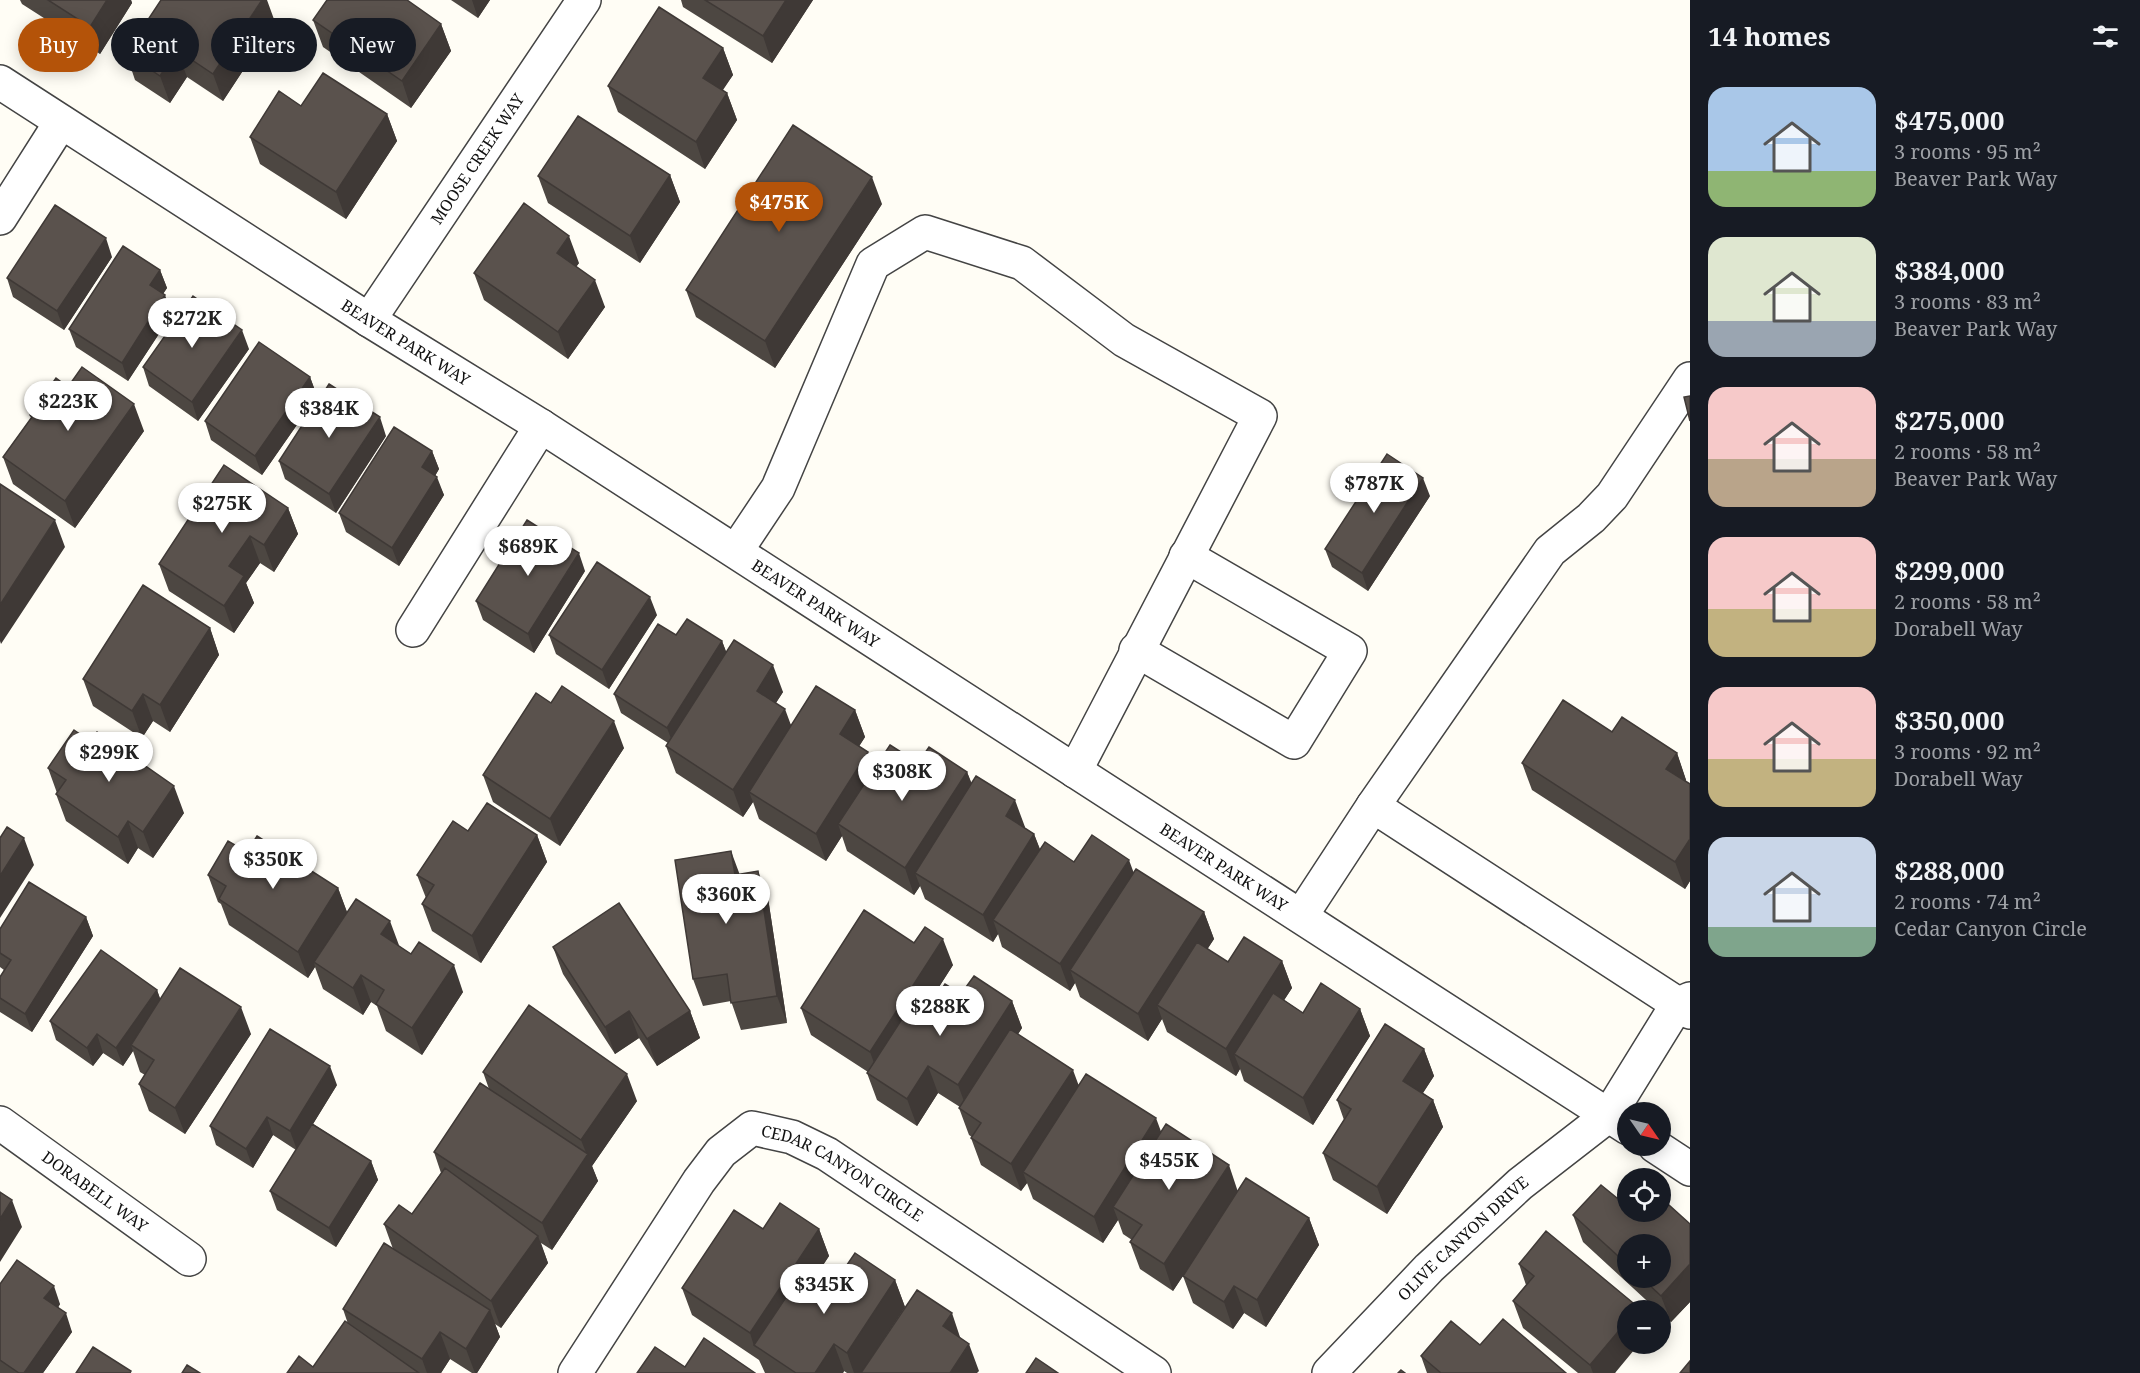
<!DOCTYPE html>
<html lang="en">
<head>
<meta charset="utf-8">
<style>
	:root { --surface:#171b24; --page:#20242c; --text:#f1f3f6; --muted:#9ea1a6; --accent:#b45309 }
	body { margin:0; font-family:"Noto Serif",serif; background:var(--page); color:var(--text); height:100vh; display:flex; flex-direction:column; font-size:22px; white-space:nowrap }
	* { box-sizing:border-box; margin:0 }
	p { font-size:20px; color:var(--muted) }
	.icon { flex:none; width:33px; height:33px; fill:none; stroke:currentColor; stroke-width:2; stroke-linecap:round; stroke-linejoin:round }
	.map { position:relative; flex:1; overflow:hidden }
	.sheet { display:flex; flex-direction:column; background:var(--surface); width:450px }
	.sheet>* { flex:none }
	.hud { position:absolute; left:18px; top:18px; width:570px; height:54px; display:flex; gap:12px }
	.needle { width:39px; rotate:124deg }
	.buttons { position:absolute; left:1617px; top:1102px; display:grid; gap:12px }
	.buttons a { display:grid; place-items:center; width:54px; height:54px; border-radius:50%; background:var(--surface); box-shadow:0 3px 15px #0003; font-size:30px }
	.price { position:absolute; translate:-50% -51px; padding:0 14px; border-radius:21px; background:#fff; color:#222; font-size:20px; line-height:39px; filter:drop-shadow(0 2px 3px #0008) }
	.price::after { content:''; position:absolute; left:50%; top:36px; width:18px; height:14px; margin-left:-9px; background:inherit; clip-path:polygon(0 0,100% 0,50% 100%) }
	.price.active { background:var(--accent); color:#fff }
	ul { padding:0; list-style:none }
	li { display:flex; align-items:center; gap:18px; height:150px; padding:0 18px }
	li span { display:grid; place-items:center; flex:none; width:168px; height:120px; border-radius:18px; color:#555 }
	li>.icon { margin-inline-start:auto }
	span .icon { width:72px; height:72px; fill:#fffc; stroke-width:1 }
	li b { font-size:26px }
	h2 { display:flex; justify-content:space-between; align-items:center; height:72px; padding:0 18px; font-size:26px }
	.chip { padding:0 21px; border-radius:27px; background:var(--surface); box-shadow:0 3px 15px #0003; font-size:21px; line-height:54px }
	.chip.active { background:var(--accent); color:#fff }
	main { display:flex; flex:1; min-height:0 }
	.map>svg:first-child { display:block }
</style>
</head>
<body>
<main>
<div class="map">
<svg width="1690" height="1373" viewBox="0 0 1690 1373">
	<rect width="100%" height="100%" fill="#fffdf5"/>
	<g fill="none" stroke-linecap="round" stroke-linejoin="round">
		<g stroke="#444" stroke-width="36">
			<g id="minor">
				<path id="s1" d="M0,82L369,320L541,426L1628,1128"/>
				<path d="M0,218L61,122"/>
				<path id="s2" d="M369,320L584,0"/>
				<path d="M736,551L778,488L873,264L925,232L1022,263L1124,340L1260,416L1075,771"/>
				<path d="M413,630L541,426"/>
				<path d="M1136,650L1294,742L1350,651L1186,556"/>
				<path d="M1373,806L1550,551L1591,518L1612,496L1690,379"/>
				<path d="M1301,916L1373,806L1690,1012"/>
				<path id="s3" d="M0,1123L189,1259"/>
				<path d="M1655,1146L1690,1169"/>
				<path id="s4" d="M575,1373L699,1181L721,1152L752,1128L792,1137L827,1154L1154,1373"/>
				<path id="s5" d="M1329,1373L1429,1268L1520,1184L1609,1115L1677,1005L1690,999"/>
			</g>
		</g>
		<use href="#minor" stroke="#fff" stroke-width="33"/>
	</g>
	<path fill="#4d4742" fill-rule="evenodd" d="M20,0H131L132,3L100,54L22,4Z
		M451,0H490L478,18Z
		M681,0H813L772,63L683,7Z
		M313,20L441,24L451,51L411,108L323,47Z
		M275,22L223,101L187,77L170,103L135,80L126,53Z
		M723,48L733,75L722,90L727,93L737,120L705,169L618,112L608,86Z
		M301,106L387,114L397,141L346,219L260,164L250,137Z
		M670,175L680,202L640,263L548,203L538,176Z
		M882,204L775,368L696,317L686,290Z
		M112,257L64,330L13,297L7,278Z
		M579,263L576,267L605,307L568,359L484,300L474,273Z
		M160,270L167,288L163,294L172,314L128,381L76,347L69,329Z
		M249,349L198,421L149,386L143,367Z
		M310,377L317,396L262,475L211,440L205,421Z
		M68,387L144,431L75,528L13,484L3,457L31,418L30,415Z
		M386,436L336,513L285,479L279,461Z
		M432,451L439,469L435,476L444,495L399,566L346,532L339,513Z
		M1430,496L1368,591L1332,567L1325,549Z
		M288,508L298,534L274,572L260,563L246,583L254,603L234,633L169,591L159,564Z
		M585,571L534,653L483,620L476,601Z
		M657,615L609,689L556,654L549,635Z
		M210,628L219,655L170,732L153,721L142,738L93,706L83,679Z
		M676,635L722,641L726,652L783,692L776,703L791,725L855,710L865,737L859,746L874,769L918,763L967,772L972,784L1025,827V828L1034,834L1040,849L1074,862L1134,872L1204,912L1214,939L1207,949L1228,962L1282,961L1292,988L1284,1000L1303,1013L1360,1009L1370,1036L1313,1125L1244,1081L1240,1069L1236,1076L1167,1032L1162,1019L1148,1041L1080,997L1075,983L1070,991L1002,947L998,934L993,942L925,899L920,886L914,895L847,851L842,836L826,861L759,819L753,802L743,817L676,773L666,746L668,743L621,713L614,694Z
		M551,703L624,748L560,846L493,802L483,775Z
		M1612,732L1677,753L1686,780L1685,781L1690,784V881L1685,889L1532,790L1522,763Z
		M48,768L184,813L153,858L138,848L128,864L66,821L56,794L57,793Z
		M468,831L537,835L547,862L481,963L432,931L422,904L426,898L417,875Z
		M247,852L338,888L347,912L399,946L463,992L422,1055L386,1031L377,1006L371,1002L363,1015L323,989L315,967L308,978L229,925L221,904L218,902L208,875Z
		M739,874L768,898L787,1023L741,1030L731,1001L703,1006L693,979Z
		M86,917L93,936L32,1032L0,1012V977L4,970L0,967V929Z
		M914,943L953,965L925,1009L927,1011L961,994L1012,1001L1022,1028L1018,1034L1079,1085L1161,1132L1238,1191L1309,1218L1319,1245L1266,1327L1244,1313L1233,1329L1193,1303L1183,1276L1173,1291L1140,1269L1130,1242L1132,1240L1123,1234L1118,1220L1103,1243L1033,1199L1027,1183L1021,1191L981,1165L971,1138L972,1137L969,1135L959,1108L960,1107L938,1093L917,1126L877,1100L867,1073L868,1072L811,1035L801,1008Z
		M553,947L690,1011L700,1038L657,1066L639,1038L615,1054L563,974Z
		M157,990L160,999L251,1034L185,1134L149,1111L139,1084L145,1075L140,1072L133,1051L123,1066L103,1053L93,1066L56,1040L50,1021Z
		M1424,1049L1434,1076L1423,1093L1433,1100L1443,1127L1387,1214L1333,1180L1323,1153L1344,1120L1337,1100Z
		M483,1072L637,1101L592,1166L598,1181L552,1250L541,1243L548,1263L501,1328L495,1324L500,1337L477,1373H472L450,1359L441,1373H287L313,1367L348,1324L343,1309L393,1249L384,1224L412,1214L441,1173L434,1152L489,1089Z
		M337,1085L313,1124L371,1161L378,1180L336,1247L277,1210L270,1191L296,1150L273,1135L253,1168L216,1145L210,1126Z
		M1617,1198L1690,1224V1302L1671,1322L1660,1313V1311H1658L1583,1242L1573,1215ZM1628,1245L1660,1278H1628Z
		M763,1229H819L829,1256L818,1273L834,1284L895,1280L905,1307L861,1373H847L844,1371L843,1373H765L759,1360L692,1315L682,1288Z
		M1519,1264L1639,1311L1615,1373H1578L1523,1328L1513,1301L1526,1285Z
		M0,1284L60,1304L58,1308L72,1332L43,1373H0Z
		M1480,1345L1566,1373H1427L1421,1356Z"/>
	<path fill="#3f3936" d="M107,0H131L132,3L100,54L90,27Z
		M262,0H267L275,22L223,101L213,74Z
		M472,0H490L478,18Z
		M786,0H813L772,63L763,36Z
		M441,24L451,51L411,108L402,81Z
		M723,48L733,75L713,105L703,78Z
		M177,50L187,77L170,103L160,76Z
		M727,93L737,120L705,169L696,142Z
		M387,114L397,141L346,219L336,192Z
		M670,175L680,202L640,263L630,236Z
		M872,177L882,204L775,368L765,341Z
		M569,236L579,263L566,280L557,253Z
		M106,238L112,257L64,330L57,311Z
		M160,270L167,288L156,304L150,285Z
		M595,280L605,307L568,359L558,332Z
		M165,295L172,314L128,381L122,363Z
		M242,330L249,349L198,421L192,402Z
		M310,377L317,396L262,475L255,456Z
		M134,404L144,431L75,528L65,501Z
		M380,417L386,436L336,513L329,494Z
		M432,451L439,469L429,486L422,467Z
		M437,477L444,495L399,566L392,548Z
		M1423,478L1430,496L1368,591L1362,573Z
		M288,508L298,534L274,572L264,545Z
		M55,520L65,547L1,644L0,641V605Z
		M250,536L260,563L246,583L254,603L234,633L224,606L229,566Z
		M579,553L585,571L534,653L528,634Z
		M650,597L657,615L609,689L602,670Z
		M210,628L219,655L170,732L160,705Z
		M722,641L729,659L674,746L667,728Z
		M773,665L783,692L766,718L757,691Z
		M143,694L153,721L142,738L132,711Z
		M785,709L795,736L749,792L753,802L743,817L733,790Z
		M855,710L865,737L850,761L840,734Z
		M614,721L624,748L560,846L550,819Z
		M868,752L878,779L838,824L842,836L826,861L816,834Z
		M1677,753L1686,780L1675,796L1666,769Z
		M967,772L977,799L915,873L920,886L914,895L905,868Z
		M174,786L184,813L153,858L143,832Z
		M1015,800L1025,827L1016,843L1006,816Z
		M128,821L138,848L128,864L118,837Z
		M1034,834L1044,861L993,920L998,934L993,942L983,915Z
		M537,835L547,862L481,963L472,936Z
		M24,838L34,865L0,918V876Z
		M1690,839V881L1685,889L1675,862Z
		M731,851L741,878L735,875Z
		M1129,860L1139,887L1070,970L1075,983L1070,991L1060,964Z
		M758,871L768,898L787,1023L777,996Z
		M338,888L348,915L314,962L315,967L308,978L298,952Z
		M1204,912L1214,939L1167,1012L1157,1005L1162,1019L1148,1041L1138,1014Z
		M86,917L93,936L32,1032L25,1014Z
		M390,921L400,948L381,934Z
		M943,939L953,965L880,1079L870,1052Z
		M1282,961L1292,988L1245,1061L1234,1054L1240,1069L1236,1076L1226,1049Z
		M454,965L463,992L422,1055L412,1028Z
		M361,975L371,1002L363,1015L353,988Z
		M157,990L164,1009L131,1045L133,1051L123,1066L116,1048Z
		M1012,1001L1022,1028L968,1112L958,1085Z
		M241,1007L251,1034L185,1134L175,1108Z
		M1360,1009L1370,1036L1313,1125L1303,1098Z
		M629,1011L639,1038L615,1054L605,1027Z
		M690,1011L700,1038L657,1066L647,1039Z
		M97,1034L103,1053L93,1066L87,1048Z
		M1424,1049L1434,1076L1413,1108L1403,1081Z
		M330,1066L337,1085L297,1150L290,1131Z
		M928,1066L938,1093L917,1126L907,1099Z
		M1073,1070L1083,1097L1023,1172L1027,1183L1021,1191L1011,1164Z
		M627,1074L637,1101L592,1166L598,1181L552,1250L542,1223L587,1155L581,1140Z
		M1433,1100L1443,1127L1387,1214L1377,1187Z
		M267,1117L273,1135L253,1168L246,1149Z
		M1156,1118L1166,1145L1113,1207L1118,1220L1103,1243L1094,1217Z
		M371,1161L378,1180L336,1247L329,1228Z
		M1229,1165L1238,1192L1173,1291L1164,1264Z
		M12,1200L22,1227L0,1262V1219Z
		M1309,1218L1319,1245L1266,1327L1257,1300Z
		M819,1229L829,1256L765,1352L754,1346L750,1333Z
		M538,1236L548,1263L501,1328L491,1301Z
		M1690,1264V1302L1671,1322L1661,1296Z
		M895,1280L905,1307L861,1373H854L847,1353Z
		M54,1286L60,1304L51,1317L44,1298Z
		M1234,1286L1244,1313L1233,1329L1224,1302Z
		M490,1310L500,1337L477,1373H475L466,1349Z
		M66,1313L72,1332L43,1373H24Z
		M952,1313L961,1340L943,1326Z
		M1628,1320V1344H1639L1615,1373H1593L1590,1365Z
		M440,1332L450,1359L441,1373H427L422,1359Z
		M834,1344L844,1371L843,1373H815Z
		M969,1344L979,1371L977,1373H950Z"/>
	<path fill="#5a524d" stroke="#3f3936" stroke-width="1.5" d="M48,0H107L90,27Z
		M161,0H262L213,74L177,50L160,76L126,53Z
		M327,0H407L441,24L402,81L313,20Z
		M705,0H786L763,36Z
		M659,7L723,48L703,78L727,93L696,142L608,86Z
		M323,73L387,114L336,192L250,137L279,91L301,106Z
		M578,116L670,175L630,236L538,176Z
		M793,125L872,177L765,341L686,290Z
		M524,203L569,236L557,253L595,280L558,332L474,273Z
		M55,205L106,238L57,311L7,278Z
		M123,246L160,270L150,285L165,295L122,363L69,329Z
		M193,296L242,330L192,402L143,367Z
		M259,342L310,377L255,456L205,421Z
		M82,367L134,404L65,501L3,457L32,417L30,415L56,378L68,387Z
		M329,384L380,417L329,494L279,461Z
		M1690,396V421L1684,397Z
		M394,427L432,451L422,467L437,477L392,548L339,513Z
		M1387,454L1423,478L1362,573L1325,549Z
		M224,465L288,508L264,545L250,536L229,566L244,576L224,606L159,564Z
		M0,484L55,520L0,605Z
		M527,520L579,553L528,634L476,601Z
		M597,562L650,597L602,670L549,635Z
		M143,585L210,628L160,705L143,694L132,711L83,679Z
		M687,619L722,641L667,728L614,694L658,624L676,635Z
		M734,640L773,665L757,691L785,709L733,790L666,746Z
		M562,686L614,721L550,819L483,775L536,693L551,703Z
		M816,686L855,710L840,734L868,752L816,834L749,792Z
		M1563,700L1612,732L1622,717L1677,753L1666,769L1690,784V839L1675,862L1522,763Z
		M74,730L90,741L97,732L174,786L143,832L128,821L118,837L56,794L66,780L48,768Z
		M890,745L918,763L929,747L967,772L905,868L838,824Z
		M976,776L1015,800L1006,816L1034,834L983,915L915,873Z
		M487,803L537,835L472,936L422,904L434,885L417,875L453,821L468,831Z
		M7,827L24,838L0,876V838Z
		M1092,835L1129,860L1060,964L993,920L1045,842L1074,862Z
		M257,836L338,888L298,952L219,899L226,886L208,875L228,841L247,852Z
		M731,851L735,875L758,871L777,996L731,1003L727,974L693,979L675,860Z
		M1136,869L1204,912L1138,1014L1070,970Z
		M29,882L86,917L25,1014L0,998V977L11,960L0,953V929Z
		M356,899L390,921L381,934L411,954L419,942L454,965L412,1028L376,1004L384,990L361,975L353,988L314,962Z
		M619,903L690,1011L647,1039L629,1011L605,1027L553,947Z
		M864,910L914,943L925,927L943,939L870,1052L801,1008Z
		M1244,937L1282,961L1226,1049L1157,1005L1197,942L1228,962Z
		M101,950L157,990L116,1048L97,1034L87,1048L50,1021Z
		M180,968L241,1007L175,1108L139,1084L154,1060L131,1045Z
		M974,976L1012,1001L958,1085L928,1066L907,1099L867,1073L913,1002L927,1011L945,984L961,994Z
		M1321,983L1360,1009L1303,1098L1234,1054L1273,993L1303,1013Z
		M529,1005L627,1074L581,1140L483,1072Z
		M1385,1024L1424,1049L1403,1081L1433,1100L1377,1187L1323,1153L1351,1109L1337,1100Z
		M270,1029L330,1066L290,1131L267,1117L246,1149L210,1126Z
		M1010,1029L1073,1070L1011,1164L971,1138L981,1123L959,1108Z
		M1086,1074L1156,1118L1094,1217L1023,1172Z
		M480,1083L588,1154L542,1223L434,1152Z
		M312,1124L371,1161L329,1228L270,1191Z
		M1166,1124L1229,1165L1164,1264L1130,1242L1142,1225L1113,1207Z
		M445,1168L538,1236L491,1301L384,1224L399,1205L412,1214Z
		M1246,1178L1309,1218L1257,1300L1234,1286L1224,1302L1183,1276Z
		M1601,1185L1617,1198L1628,1187V1212H1660V1197L1690,1224V1264L1661,1296L1642,1278H1660V1245H1628V1265L1573,1215Z
		M0,1192L12,1200L0,1219Z
		M780,1203L819,1229L750,1333L682,1288L734,1210L763,1229Z
		M1546,1231L1638,1307L1635,1311H1628V1320L1590,1365L1513,1301L1534,1276L1519,1264Z
		M384,1243L490,1310L466,1349L440,1332L422,1359L343,1309Z
		M855,1253L895,1280L847,1353L834,1344L815,1373H796L754,1345L807,1266L834,1284Z
		M17,1260L54,1286L44,1298L66,1313L24,1373H19L0,1360V1284Z
		M917,1290L952,1313L943,1326L969,1344L950,1373H861Z
		M1503,1319L1566,1373H1441L1421,1356L1451,1321L1480,1345Z
		M345,1321L419,1373H287L299,1356L313,1367Z
		M704,1338L755,1373H637L655,1347L685,1367Z
		M93,1347L131,1371L130,1373H76Z
		M1036,1358L1058,1373H1026Z
		M1690,1361V1373H1680Z
		M187,1365L200,1373H182Z
		M1401,1370L1405,1373H1398Z"/>
	<g text-anchor="middle" dominant-baseline="central" stroke-width="6" stroke-linejoin="round" paint-order="stroke">
		<g font-size="16" fill="#111" stroke="#fff">
			<text stroke="none"><textPath href="#s2" startOffset="194">MOOSE CREEK WAY</textPath></text>
			<text stroke="none"><textPath href="#s1" startOffset="482">BEAVER PARK WAY</textPath></text>
			<text stroke="none"><textPath href="#s1" startOffset="968">BEAVER PARK WAY</textPath></text>
			<text stroke="none"><textPath href="#s1" startOffset="1454">BEAVER PARK WAY</textPath></text>
			<text stroke="none"><textPath href="#s4" startOffset="406">CEDAR CANYON CIRCLE</textPath></text>
			<text stroke="none"><textPath href="#s3" startOffset="117">DORABELL WAY</textPath></text>
			<text stroke="none"><textPath href="#s5" startOffset="190">OLIVE CANYON DRIVE</textPath></text>
		</g>
	</g>
</svg>
<div class="buttons">
<a><svg class="needle" viewBox="-14 -14 28 28"><path d="M0-13l5 13h-10z" fill="#e53935"/><path d="M0 13l5-13h-10z" fill="#9ea1a6"/></svg></a>
<a><svg class="icon" aria-label="locate" viewBox="0 0 24 24"><circle cx="12" cy="12" r="6"/><path d="M12 2v4M12 18v4M2 12h4M18 12h4"/></svg></a>
<a>+</a>
<a>−</a>
</div>
<b class="price active" style="left:779px;top:233px">$475K</b>
<b class="price" style="left:192px;top:349px">$272K</b>
<b class="price" style="left:68px;top:432px">$223K</b>
<b class="price" style="left:329px;top:439px">$384K</b>
<b class="price" style="left:1374px;top:514px">$787K</b>
<b class="price" style="left:222px;top:534px">$275K</b>
<b class="price" style="left:528px;top:577px">$689K</b>
<b class="price" style="left:109px;top:783px">$299K</b>
<b class="price" style="left:902px;top:802px">$308K</b>
<b class="price" style="left:273px;top:890px">$350K</b>
<b class="price" style="left:726px;top:925px">$360K</b>
<b class="price" style="left:940px;top:1037px">$288K</b>
<b class="price" style="left:1169px;top:1191px">$455K</b>
<b class="price" style="left:824px;top:1315px">$345K</b>
<div class="hud">
<a class="chip active">Buy</a>
<a class="chip">Rent</a>
<a class="chip">Filters</a>
<a class="chip">New</a>
</div>
</div>
<section class="sheet">
<h2>14 homes<svg class="icon" aria-label="filters" viewBox="0 0 24 24"><path d="M4 7h16M4 17h16"/><circle cx="9" cy="7" r="2"/><circle cx="15" cy="17" r="2"/></svg></h2>
<ul>
<li><span style="background:linear-gradient(#a9c7e8 70%,#8fb573 0)"><svg class="icon" aria-label="home" viewBox="0 0 24 24"><path d="M3 11l9-7 9 7M6 9v11h12V9"/></svg></span><div><b>$475,000</b><p>3 rooms · 95 m²</p><p>Beaver Park Way</p></div></li>
<li><span style="background:linear-gradient(#dfe7d0 70%,#9aa5b1 0)"><svg class="icon" aria-label="home" viewBox="0 0 24 24"><path d="M3 11l9-7 9 7M6 9v11h12V9"/></svg></span><div><b>$384,000</b><p>3 rooms · 83 m²</p><p>Beaver Park Way</p></div></li>
<li><span style="background:linear-gradient(#f6c9c9 60%,#b9a48a 0)"><svg class="icon" aria-label="home" viewBox="0 0 24 24"><path d="M3 11l9-7 9 7M6 9v11h12V9"/></svg></span><div><b>$275,000</b><p>2 rooms · 58 m²</p><p>Beaver Park Way</p></div></li>
<li><span style="background:linear-gradient(#f6c9c9 60%,#c2b280 0)"><svg class="icon" aria-label="home" viewBox="0 0 24 24"><path d="M3 11l9-7 9 7M6 9v11h12V9"/></svg></span><div><b>$299,000</b><p>2 rooms · 58 m²</p><p>Dorabell Way</p></div></li>
<li><span style="background:linear-gradient(#f6c9c9 60%,#c2b280 0)"><svg class="icon" aria-label="home" viewBox="0 0 24 24"><path d="M3 11l9-7 9 7M6 9v11h12V9"/></svg></span><div><b>$350,000</b><p>3 rooms · 92 m²</p><p>Dorabell Way</p></div></li>
<li><span style="background:linear-gradient(#c9d6e8 75%,#7fa58c 0)"><svg class="icon" aria-label="home" viewBox="0 0 24 24"><path d="M3 11l9-7 9 7M6 9v11h12V9"/></svg></span><div><b>$288,000</b><p>2 rooms · 74 m²</p><p>Cedar Canyon Circle</p></div></li>
</ul>
</section>
</main>
</body>
</html>
